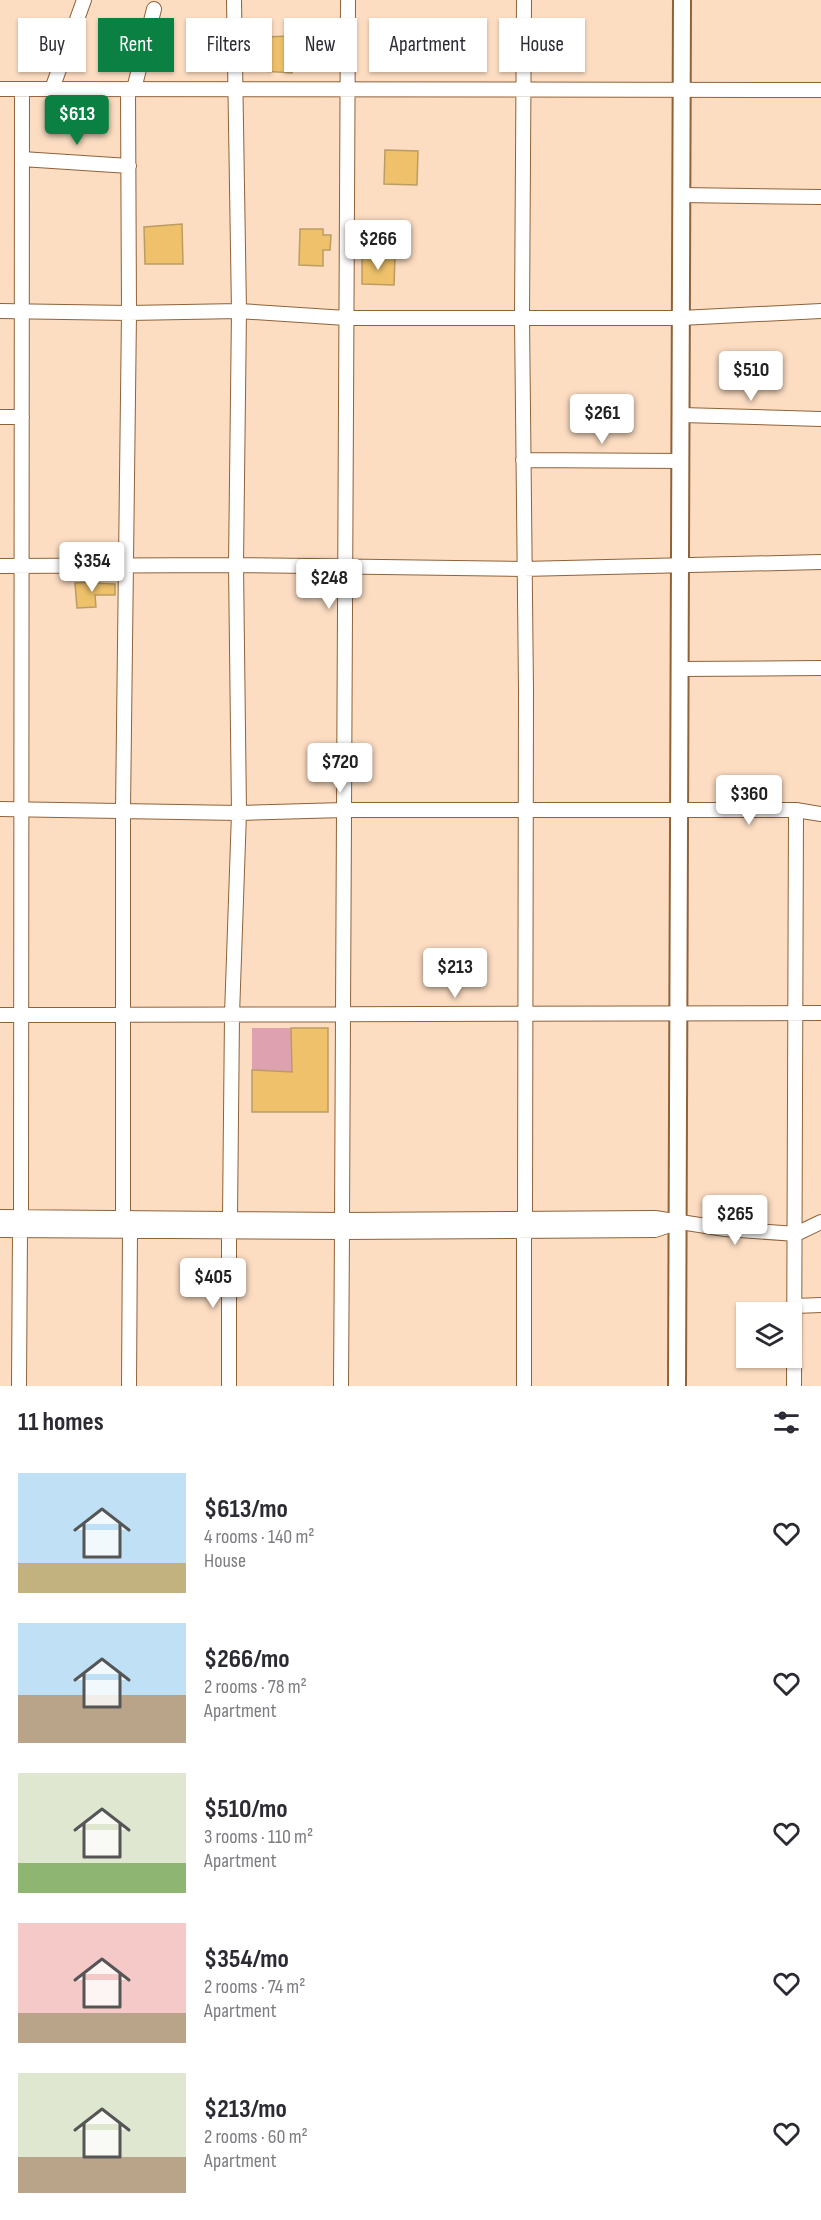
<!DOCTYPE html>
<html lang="en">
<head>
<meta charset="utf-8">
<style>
	:root { --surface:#fff; --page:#f2f2f3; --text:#2b2b33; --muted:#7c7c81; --accent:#0b8043 }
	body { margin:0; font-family:"Sofia Sans Condensed",sans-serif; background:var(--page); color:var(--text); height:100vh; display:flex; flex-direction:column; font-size:22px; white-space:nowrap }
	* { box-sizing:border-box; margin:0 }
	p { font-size:20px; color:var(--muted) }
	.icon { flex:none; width:33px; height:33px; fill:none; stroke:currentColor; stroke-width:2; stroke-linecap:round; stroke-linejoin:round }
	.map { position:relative; height:1386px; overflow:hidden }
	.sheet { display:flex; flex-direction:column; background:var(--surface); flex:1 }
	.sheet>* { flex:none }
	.top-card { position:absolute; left:18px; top:18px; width:786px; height:54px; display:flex; gap:12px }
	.controls { position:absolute; left:736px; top:1302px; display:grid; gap:12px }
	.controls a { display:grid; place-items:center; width:66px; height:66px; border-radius:0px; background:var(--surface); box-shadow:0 2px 4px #0004; font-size:30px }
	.price { position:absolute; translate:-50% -51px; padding:0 14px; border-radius:6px; background:#fff; color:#222; font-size:20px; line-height:39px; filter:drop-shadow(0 2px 3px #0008) }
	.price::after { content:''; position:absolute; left:50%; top:36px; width:18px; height:14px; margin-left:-9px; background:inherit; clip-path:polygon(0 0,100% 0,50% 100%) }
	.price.on { background:var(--accent); color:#fff }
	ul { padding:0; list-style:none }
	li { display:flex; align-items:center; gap:18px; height:150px; padding:0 18px }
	li span { display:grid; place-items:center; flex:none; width:168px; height:120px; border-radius:0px; color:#555 }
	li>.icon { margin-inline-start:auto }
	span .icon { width:72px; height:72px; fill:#fffc; stroke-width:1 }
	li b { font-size:26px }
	h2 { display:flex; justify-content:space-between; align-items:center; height:72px; padding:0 18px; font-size:26px }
	.pill { padding:0 21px; border-radius:0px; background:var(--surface); box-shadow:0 2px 4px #0004; font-size:21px; line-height:54px }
	.pill.on { background:var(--accent); color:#fff }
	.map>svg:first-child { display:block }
</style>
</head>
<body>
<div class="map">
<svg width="821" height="1386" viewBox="0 0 821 1386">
	<rect width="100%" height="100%" fill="#fcddc2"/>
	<path fill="#dea1b0" d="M252,1028H291L292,1072L252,1070Z"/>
	<path fill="#eec16a" stroke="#bb9d64" stroke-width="1.5" d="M291,36L292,73L262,71L264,37Z
		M385,150L418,151L417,185L384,184Z
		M182,224L183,264H145L144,227Z
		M300,229H323V235H331L330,250H323V266L299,265Z
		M362,257H395L394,285L362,284Z
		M95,582V583L115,584V595H95L96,607L77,608L75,583Z
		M291,1028H328V1112H252V1070L292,1072Z"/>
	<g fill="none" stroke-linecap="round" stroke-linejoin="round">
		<g stroke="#906238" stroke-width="16">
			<path id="minor" d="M524,0L522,317L526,690L525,1219
				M0,89L821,90
				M52,89L84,0
				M134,89L154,9
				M22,159L129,166
				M681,195L821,197
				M0,311L129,313L239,311L346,318H681L821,311
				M681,415L821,419
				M0,417H22
				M523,460L681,461
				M0,566L236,565L523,569L821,562
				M680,669L821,668
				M0,809L239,813L344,810H796L821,814
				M0,1015L821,1013
				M0,1217L342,1220L655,1218L725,1229L796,1234L821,1222
				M21,1217L22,89
				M230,1218L232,1015L239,813L236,565L239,311L234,0
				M123,1219V810L129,313L128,89
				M342,1220L348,0
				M0,1230L342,1232L655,1230L676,1223
				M229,1231V1386
				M795,1306L821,1305
				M19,1386L20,1231
				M129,1386L130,1231
				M341,1386L342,1232
				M524,1386V1232
				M794,1386L796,810"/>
		</g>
		<g stroke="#906238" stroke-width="20">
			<path id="tertiary" d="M677,1386L682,0"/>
		</g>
		<use href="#minor" stroke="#fff" stroke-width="14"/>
		<use href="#tertiary" stroke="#fff" stroke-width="16"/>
	</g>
</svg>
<div class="controls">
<a><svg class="icon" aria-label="layers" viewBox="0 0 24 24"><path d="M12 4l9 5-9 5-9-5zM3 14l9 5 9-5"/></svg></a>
</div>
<b class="price on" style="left:77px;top:146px">$613</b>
<b class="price" style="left:378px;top:271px">$266</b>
<b class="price" style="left:751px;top:402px">$510</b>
<b class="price" style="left:602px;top:445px">$261</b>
<b class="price" style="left:92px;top:593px">$354</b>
<b class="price" style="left:329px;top:610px">$248</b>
<b class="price" style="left:340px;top:794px">$720</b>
<b class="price" style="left:749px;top:826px">$360</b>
<b class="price" style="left:455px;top:999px">$213</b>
<b class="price" style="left:735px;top:1246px">$265</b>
<b class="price" style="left:213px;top:1309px">$405</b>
<div class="top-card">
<a class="pill">Buy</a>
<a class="pill on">Rent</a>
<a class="pill">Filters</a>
<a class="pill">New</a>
<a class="pill">Apartment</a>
<a class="pill">House</a>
</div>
</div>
<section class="sheet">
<h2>11 homes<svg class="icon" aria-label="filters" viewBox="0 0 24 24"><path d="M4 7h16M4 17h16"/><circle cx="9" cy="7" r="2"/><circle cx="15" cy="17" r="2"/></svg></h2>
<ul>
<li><span style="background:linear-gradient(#bfe0f5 75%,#c2b280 0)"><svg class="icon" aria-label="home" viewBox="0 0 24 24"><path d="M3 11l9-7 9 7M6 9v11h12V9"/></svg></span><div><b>$613/mo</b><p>4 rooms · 140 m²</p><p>House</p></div><svg class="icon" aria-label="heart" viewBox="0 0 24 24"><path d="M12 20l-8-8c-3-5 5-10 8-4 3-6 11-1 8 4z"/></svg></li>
<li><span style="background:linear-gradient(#bfe0f5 60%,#b9a48a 0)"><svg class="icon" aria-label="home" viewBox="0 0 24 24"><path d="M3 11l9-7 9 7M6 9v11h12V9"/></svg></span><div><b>$266/mo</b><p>2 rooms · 78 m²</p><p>Apartment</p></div><svg class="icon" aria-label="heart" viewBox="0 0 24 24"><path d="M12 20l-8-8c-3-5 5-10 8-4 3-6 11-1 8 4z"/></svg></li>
<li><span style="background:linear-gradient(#dfe7d0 75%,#8fb573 0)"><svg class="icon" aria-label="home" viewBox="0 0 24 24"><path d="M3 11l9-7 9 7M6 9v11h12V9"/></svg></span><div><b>$510/mo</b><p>3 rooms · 110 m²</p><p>Apartment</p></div><svg class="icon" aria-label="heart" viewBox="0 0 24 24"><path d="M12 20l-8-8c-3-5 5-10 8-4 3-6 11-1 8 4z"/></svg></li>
<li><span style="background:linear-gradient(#f6c9c9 75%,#b9a48a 0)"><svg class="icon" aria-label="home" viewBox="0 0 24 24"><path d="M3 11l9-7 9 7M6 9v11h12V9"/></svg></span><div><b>$354/mo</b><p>2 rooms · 74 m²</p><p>Apartment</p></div><svg class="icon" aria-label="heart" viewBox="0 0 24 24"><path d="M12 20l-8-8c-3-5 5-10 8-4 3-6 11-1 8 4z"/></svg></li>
<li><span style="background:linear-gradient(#dfe7d0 70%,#b9a48a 0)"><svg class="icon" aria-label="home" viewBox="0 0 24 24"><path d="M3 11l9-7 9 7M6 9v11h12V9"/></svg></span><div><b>$213/mo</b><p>2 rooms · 60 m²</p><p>Apartment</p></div><svg class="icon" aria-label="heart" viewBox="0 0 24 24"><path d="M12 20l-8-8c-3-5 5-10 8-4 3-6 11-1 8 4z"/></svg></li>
</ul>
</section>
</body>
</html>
